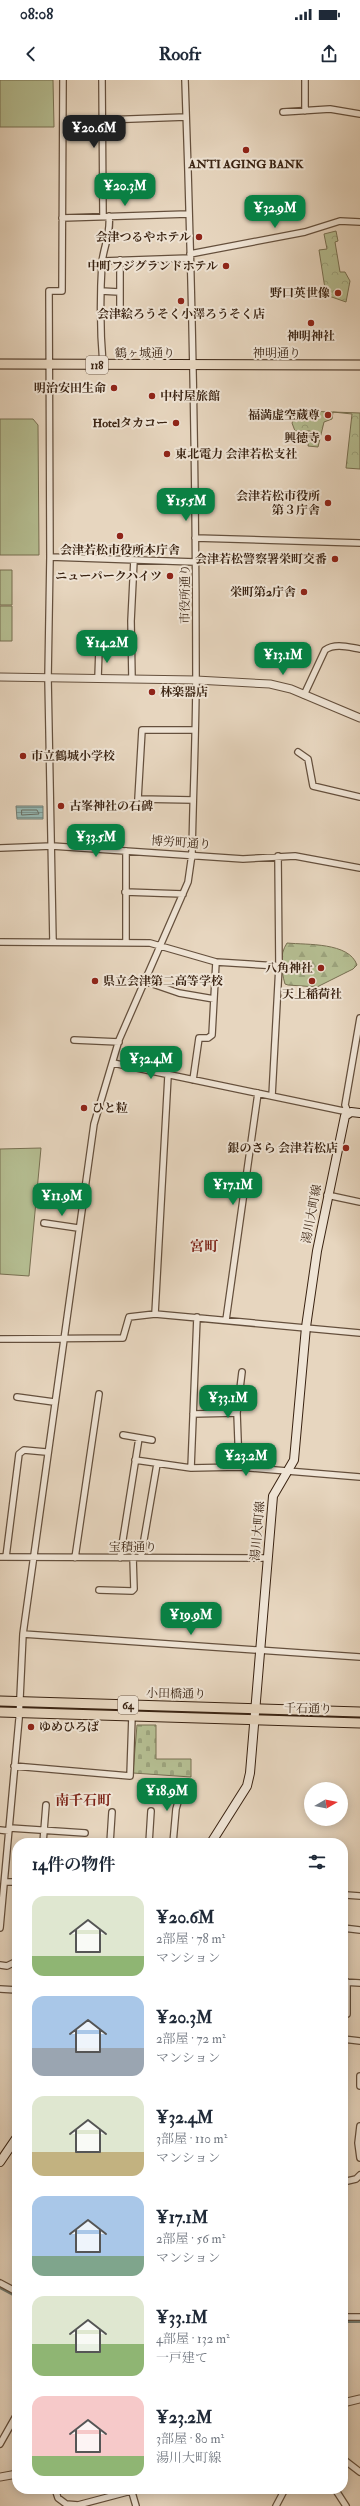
<!DOCTYPE html>
<html lang="ja">
<head>
<meta charset="utf-8">
<style>
	:root { --surface:#fff; --page:#f6f6f7; --text:#1f2937; --muted:#747a83; --accent:#0b8043 }
	body { margin:0; font-family:"IM FELL Double Pica","Noto Serif JP",serif; background:var(--page); color:var(--text); height:100vh; display:flex; flex-direction:column; font-size:15px; white-space:nowrap }
	* { box-sizing:border-box; margin:0 }
	p { font-size:13px; color:var(--muted) }
	.icon { flex:none; width:22px; height:22px; fill:none; stroke:currentColor; stroke-width:2; stroke-linecap:round; stroke-linejoin:round }
	.map { position:relative; flex:1; overflow:hidden }
	.panel { position:absolute; left:12px; top:1758px; width:336px; height:656px; display:flex; flex-direction:column; background:var(--surface); border-radius:16px; box-shadow:0 2px 10px #0003 }
	.panel>* { flex:none }
	.needle { width:26px; rotate:81deg }
	.buttons { position:absolute; left:304px; top:1702px; display:grid; gap:8px }
	.buttons a { display:grid; place-items:center; width:44px; height:44px; border-radius:50%; background:var(--surface); box-shadow:0 2px 10px #0003; font-size:20px }
	.price { position:absolute; translate:-50% -34px; padding:0 9px; border-radius:8px; background:var(--accent); color:#fff; font-size:13px; line-height:26px; filter:drop-shadow(0 1px 2px #0008) }
	.price::after { content:''; position:absolute; left:50%; top:24px; width:12px; height:9px; margin-left:-6px; background:inherit; clip-path:polygon(0 0,100% 0,50% 100%) }
	.price.selected { background:#222; color:#fff }
	ul { padding:0; list-style:none }
	li { display:flex; align-items:center; gap:12px; height:100px; padding:0 20px }
	li span { display:grid; place-items:center; flex:none; width:112px; height:80px; border-radius:12px; color:#555 }
	li>.icon { margin-inline-start:auto }
	span .icon { width:48px; height:48px; fill:#fffc; stroke-width:1 }
	li b { font-size:17px }
	h2 { display:flex; justify-content:space-between; align-items:center; height:48px; padding:0 20px; font-size:17px }
	.status { display:flex; justify-content:space-between; align-items:center; height:28px; padding:0 20px; background:var(--surface); direction:ltr }
	.status svg { height:11px; fill:currentColor }
	header { display:flex; justify-content:space-between; align-items:center; height:52px; padding:0 20px; background:var(--surface); font-size:18px; font-weight:800 }
	.map>svg:first-child { display:block }
</style>
</head>
<body>
<div class="status"><b>08:08</b><svg viewBox="0 0 49 12"><path d="M0 12V9h3v3zM5 12V6h3v6zM10 12V3h3v9zM15 12V0h3v12zM26 1h20v11H26zM47 4h2v5h-2z"/></svg></div>
<header><svg class="icon" aria-label="back" viewBox="0 0 24 24"><path d="M15 5l-7 7 7 7"/></svg>Roofr<svg class="icon" aria-label="share" viewBox="0 0 24 24"><path d="M12 15V3M7 8l5-5 5 5M5 13v7h14v-7"/></svg></header>
<div class="map">
<svg width="360" height="2426" viewBox="0 0 360 2426">
	<defs>
		<pattern id="grass-dots" width="8" height="8" patternUnits="userSpaceOnUse"><rect width="8" height="8" fill="#b5be92"/><path d="M2 2h.1M6 6h.1" fill="none" stroke="#9ca37d" stroke-width="1.8" stroke-linecap="round"/></pattern>
		<pattern id="forest-firs" width="22" height="20" patternUnits="userSpaceOnUse"><rect width="22" height="20" fill="#b5be92"/><path d="M5 1l3.5 6h-7zM16 11l3.5 6h-7z" fill="#9ca37d"/></pattern>
		<pattern id="cemetery-stones" width="16" height="16" patternUnits="userSpaceOnUse"><rect width="16" height="16" fill="#b5be92"/><path d="M2 7V4a2 2 0 0 1 4 0v3zM10 15v-3a2 2 0 0 1 4 0v3z" fill="#9ca37d"/></pattern>
		<pattern id="park-crowns" width="20" height="18" patternUnits="userSpaceOnUse"><rect width="20" height="18" fill="#b5be92"/><path d="M2 6a3 3 0 1 1 6 0M12 15a3 3 0 1 1 6 0" fill="none" stroke="#9ca37d"/></pattern>
		<pattern id="water-rules" width="6" height="5" patternUnits="userSpaceOnUse"><rect width="6" height="5" fill="#97b9b4"/><path d="M0 2.5h6" fill="none" stroke="#7c9691"/></pattern>
	</defs>
	<rect width="100%" height="100%" fill="#e7d6bf"/>
	<filter id="stains"><feTurbulence type="fractalNoise" baseFrequency=".005" numOctaves="4"/><feColorMatrix values="0 0 0 0 .2 0 0 0 0 .09 0 0 0 0 .02 0 0 0 .5 -.17"/></filter>
	<radialGradient id="worn" r=".72"><stop offset=".6" stop-color="#630" stop-opacity="0"/><stop offset="1" stop-color="#630" stop-opacity=".3"/></radialGradient>
	<path fill="url(#grass-dots)" stroke="#787052" d="M31,1624L121,1629V1630L31,1629Z
		M174,1629L238,1635L138,1632L137,1630Z"/>
	<path fill="url(#forest-firs)" stroke="#787052" d="M287,863C307,865 349,862 357,885L353,889L317,907L288,905L285,904C281,890 279,875 287,863Z"/>
	<path fill="url(#cemetery-stones)" stroke="#787052" d="M137,1645H156V1679H191V1697L133,1693Z"/>
	<path fill="url(#park-crowns)" stroke="#787052" d="M336,151L338,161L335,162L340,192H345L350,201L346,222L326,215L319,170L327,169L324,154Z
		M305,331L360,333V389L346,388L352,334L333,332L332,339L324,342L318,367L308,366L310,351H295L292,343L295,337H304Z"/>
	<path fill="#b5be92" stroke="#787052" d="M0,0H53L54,47H0Z
		M0,339H33L38,345L39,475H0Z
		M0,490H12V525H0Z
		M0,526H12V561H0Z
		M41,1068L29,1196L0,1194V1069Z"/>
	<path fill="url(#water-rules)" stroke="#727d73" d="M16,726H43V739H17Z"/>
	<g fill="none" stroke-linecap="round" stroke-linejoin="round">
		<path stroke="#686e63" stroke-width="1" d="M22,730H37L39,734L22,735Z"/>
		<path stroke="#727d73" stroke-width="2" d="M0,2208L17,2217
			M343,2242H360"/>
		<g stroke="#65503d" stroke-width="8">
			<path id="minor" d="M102,0L103,136
				M305,31V0
				M283,32L330,29L360,34
				M103,40L186,37
				M62,138L188,134
				M190,174L305,152L340,141L360,142
				M103,181L190,178
				M101,211L119,212
				M120,227V180
				M103,285C100,251 100,216 102,182C104,165 111,154 109,136
				M195,458L360,463
				M50,477L195,482
				M98,598L99,569
				M132,599L131,541L134,480
				M304,615L325,570C335,563 348,567 360,569
				M298,672L308,679L313,706L360,717
				M193,720L138,719L142,650H194
				M0,768L52,766L243,779L295,776L360,788
				M126,771V862
				M125,812L183,814
				M0,862L150,863L216,882L279,886
				M53,862L48,598L50,477L49,211H62L63,0
				M144,901L179,913L214,919
				M74,960L119,962
				M113,983L348,1032L345,1025L360,938
				M193,1000L199,958H208L212,955L216,882
				M272,1016L279,886L278,776
				M327,1115L360,1122
				M44,1143L78,1148
				M155,1234L168,996
				M226,1240L258,1013
				M0,1259L123,1258L129,1237L155,1234L360,1253
				M17,1317L54,1322
				M193,1334L237,1333
				M123,1355L152,1360
				M135,1380L191,1388L239,1387L360,1397
				M239,1387L237,1333L242,1292
				M191,1388L197,1237
				M0,1477L267,1478
				M6,1477L19,1374L24,1370L46,1372
				M141,1477L157,1384
				M75,1478L99,1314
				M120,1478L139,1358
				M99,1510L132,1511L134,1509L133,1477
				M23,1554L360,1577
				M14,1686L130,1696L132,1636
				M10,1748L85,1753
				M0,1750L9,1751
				M43,1763L46,1725
				M110,1763L112,1732
				M149,1763L151,1731
				M173,1763L176,1729L183,1705
				M5,1802H17
				M346,1815L360,1816
				M0,1848L19,1639L23,1554L94,1044L119,960L188,802L192,774C193,714 196,655 196,595C196,397 192,198 185,0
				M343,1848L360,1850
				M0,1885L7,1886L17,1881
				M343,1902L360,1903
				M0,1909L17,1910
				M347,1934V1902
				M343,1959L360,1961
				M360,1996V2006
				M360,2046L358,2063L360,2078
				M343,2102L356,2099L360,2095
				M0,2203L17,2212
				M343,2237H360
				M0,2364L17,2334
				M343,2379L360,2392
				M55,2409L58,2418L66,2424L78,2425L131,2411
				M131,2409L136,2426
				M335,2409L346,2426
				M276,2426L285,2409"/>
		</g>
		<g stroke="#65503d" stroke-width="9">
			<path id="tertiary" d="M0,597L196,600L270,604L291,609L360,638
				M343,2323L360,2319
				M0,2397L17,2394"/>
		</g>
		<g stroke="#3a2312" stroke-width="10">
			<path id="secondary" d="M211,1763L247,1706L250,1693L273,1416L294,1380L306,1247L317,1171L345,1036L351,1032L360,1033
				M0,2082L17,2057"/>
		</g>
		<g stroke="#3a2312" stroke-width="11">
			<path id="primary" d="M0,1621L360,1632
				M0,1632L360,1643"/>
		</g>
		<g stroke="#3a2312" stroke-width="11">
			<path id="trunk" d="M0,284L360,285"/>
		</g>
		<use href="#minor" stroke="#efe4d5" stroke-width="5.5"/>
		<use href="#tertiary" stroke="#efe4d5" stroke-width="7"/>
		<use href="#secondary" stroke="#efe4d5" stroke-width="8"/>
		<use href="#primary" stroke="#e7d6bf" stroke-width="9"/>
		<use href="#trunk" stroke="#e7d6bf" stroke-width="9"/>
	</g>
	<g fill="#8f2418" stroke="#efe4d5" stroke-width="1.5">
		<circle cx="246" cy="70" r="4"/>
		<circle cx="199" cy="157" r="4"/>
		<circle cx="226" cy="186" r="4"/>
		<circle cx="338" cy="213" r="4"/>
		<circle cx="181" cy="221" r="4"/>
		<circle cx="311" cy="243" r="4"/>
		<circle cx="114" cy="308" r="4"/>
		<circle cx="152" cy="316" r="4"/>
		<circle cx="328" cy="335" r="4"/>
		<circle cx="176" cy="343" r="4"/>
		<circle cx="328" cy="358" r="4"/>
		<circle cx="167" cy="374" r="4"/>
		<circle cx="328" cy="423" r="4"/>
		<circle cx="120" cy="456" r="4"/>
		<circle cx="335" cy="479" r="4"/>
		<circle cx="170" cy="496" r="4"/>
		<circle cx="304" cy="512" r="4"/>
		<circle cx="152" cy="612" r="4"/>
		<circle cx="23" cy="676" r="4"/>
		<circle cx="61" cy="726" r="4"/>
		<circle cx="321" cy="888" r="4"/>
		<circle cx="95" cy="901" r="4"/>
		<circle cx="312" cy="901" r="4"/>
		<circle cx="84" cy="1028" r="4"/>
		<circle cx="346" cy="1068" r="4"/>
		<circle cx="31" cy="1647" r="4"/>
	</g>
	<g text-anchor="middle" dominant-baseline="central" stroke-width="4" stroke-linejoin="round" paint-order="stroke">
		<g fill="#efe4d5" stroke="#705d4c" stroke-width="1">
			<rect x="86" y="276" width="22" height="18" rx="3"/>
			<rect x="118" y="1616" width="20" height="18" rx="3"/>
		</g>
		<g font-size="11" font-weight="bold" fill="#3a2312">
			<text x="97" y="285">118</text>
			<text x="128" y="1625">64</text>
		</g>
		<g font-size="12" font-weight="bold" fill="#3a2312" stroke="#efe4d5" text-anchor="end">
			<text x="246" y="84" text-anchor="middle">ANTI AGING BANK</text>
			<text x="191" y="157">会津つるやホテル</text>
			<text x="218" y="186">中町フジグランドホテル</text>
			<text x="330" y="213">野口英世像</text>
			<text x="181" y="234" text-anchor="middle">会津絵ろうそく小澤ろうそく店</text>
			<text x="311" y="256" text-anchor="middle">神明神社</text>
			<text x="106" y="308">明治安田生命</text>
			<text x="160" y="316" text-anchor="start">中村屋旅館</text>
			<text x="320" y="335">福満虚空蔵尊</text>
			<text x="168" y="343">Hotelタカコー</text>
			<text x="320" y="358">興徳寺</text>
			<text x="175" y="374" text-anchor="start">東北電力 会津若松支社</text>
			<text x="320" y="416">会津若松市役所<tspan x="320" dy="14">第３庁舎</tspan></text>
			<text x="120" y="470" text-anchor="middle">会津若松市役所本庁舎</text>
			<text x="327" y="479">会津若松警察署栄町交番</text>
			<text x="162" y="496">ニューパークハイツ</text>
			<text x="296" y="512">栄町第2庁舎</text>
			<text x="160" y="612" text-anchor="start">林楽器店</text>
			<text x="31" y="676" text-anchor="start">市立鶴城小学校</text>
			<text x="69" y="726" text-anchor="start">古峯神社の石碑</text>
			<text x="313" y="888">八角神社</text>
			<text x="103" y="901" text-anchor="start">県立会津第二高等学校</text>
			<text x="312" y="914" text-anchor="middle">天上稲荷社</text>
			<text x="92" y="1028" text-anchor="start">ひと粒</text>
			<text x="338" y="1068">銀のさら 会津若松店</text>
			<text x="39" y="1647" text-anchor="start">ゆめひろば</text>
		</g>
		<g font-size="12" fill="#3a2312" stroke="#efe4d5">
			<text x="145" y="273">鶴ヶ城通り</text>
			<text x="277" y="273">神明通り</text>
			<text transform="translate(185 514) rotate(-90)">市役所通り</text>
			<text transform="translate(181 763) rotate(4)">博労町通り</text>
			<text transform="translate(312 1134) rotate(-79)">湯川大町線</text>
			<text transform="translate(258 1451) rotate(-85)">湯川大町線</text>
			<text x="133" y="1467">宝積通り</text>
			<text transform="translate(176 1614) rotate(1)">小田橋通り</text>
			<text transform="translate(308 1629) rotate(1)">千石通り</text>
		</g>
		<g font-size="14" font-weight="bold" fill="#7a1f14" stroke="#efe4d5">
			<text x="204" y="1166">宮町</text>
			<text x="83" y="1720">南千石町</text>
		</g>
	</g>
	<rect width="100%" height="100%" filter="url(#stains)"/>
	<rect width="100%" height="100%" fill="url(#worn)"/>
</svg>
<div class="buttons">
<a><svg class="needle" viewBox="-14 -14 28 28"><path d="M0-13l5 13h-10z" fill="#e53935"/><path d="M0 13l5-13h-10z" fill="#747a83"/></svg></a>
</div>
<b class="price selected" style="left:94px;top:69px">¥20.6M</b>
<b class="price" style="left:125px;top:127px">¥20.3M</b>
<b class="price" style="left:275px;top:149px">¥32.9M</b>
<b class="price" style="left:186px;top:442px">¥15.5M</b>
<b class="price" style="left:107px;top:584px">¥14.2M</b>
<b class="price" style="left:283px;top:596px">¥13.1M</b>
<b class="price" style="left:96px;top:778px">¥33.5M</b>
<b class="price" style="left:151px;top:1000px">¥32.4M</b>
<b class="price" style="left:233px;top:1126px">¥17.1M</b>
<b class="price" style="left:62px;top:1137px">¥11.9M</b>
<b class="price" style="left:228px;top:1339px">¥33.1M</b>
<b class="price" style="left:246px;top:1397px">¥23.2M</b>
<b class="price" style="left:191px;top:1556px">¥19.9M</b>
<b class="price" style="left:167px;top:1732px">¥18.9M</b>
<section class="panel">
<h2>14件の物件<svg class="icon" aria-label="filters" viewBox="0 0 24 24"><path d="M4 7h16M4 17h16"/><circle cx="9" cy="7" r="2"/><circle cx="15" cy="17" r="2"/></svg></h2>
<ul>
<li><span style="background:linear-gradient(#dfe7d0 75%,#8fb573 0)"><svg class="icon" aria-label="home" viewBox="0 0 24 24"><path d="M3 11l9-7 9 7M6 9v11h12V9"/></svg></span><div><b>¥20.6M</b><p>2部屋 · 78 m²</p><p>マンション</p></div></li>
<li><span style="background:linear-gradient(#a9c7e8 65%,#9aa5b1 0)"><svg class="icon" aria-label="home" viewBox="0 0 24 24"><path d="M3 11l9-7 9 7M6 9v11h12V9"/></svg></span><div><b>¥20.3M</b><p>2部屋 · 72 m²</p><p>マンション</p></div></li>
<li><span style="background:linear-gradient(#dfe7d0 70%,#c2b280 0)"><svg class="icon" aria-label="home" viewBox="0 0 24 24"><path d="M3 11l9-7 9 7M6 9v11h12V9"/></svg></span><div><b>¥32.4M</b><p>3部屋 · 110 m²</p><p>マンション</p></div></li>
<li><span style="background:linear-gradient(#a9c7e8 75%,#7fa58c 0)"><svg class="icon" aria-label="home" viewBox="0 0 24 24"><path d="M3 11l9-7 9 7M6 9v11h12V9"/></svg></span><div><b>¥17.1M</b><p>2部屋 · 56 m²</p><p>マンション</p></div></li>
<li><span style="background:linear-gradient(#dfe7d0 60%,#8fb573 0)"><svg class="icon" aria-label="home" viewBox="0 0 24 24"><path d="M3 11l9-7 9 7M6 9v11h12V9"/></svg></span><div><b>¥33.1M</b><p>4部屋 · 132 m²</p><p>一戸建て</p></div></li>
<li><span style="background:linear-gradient(#f6c9c9 75%,#8fb573 0)"><svg class="icon" aria-label="home" viewBox="0 0 24 24"><path d="M3 11l9-7 9 7M6 9v11h12V9"/></svg></span><div><b>¥23.2M</b><p>3部屋 · 80 m²</p><p>湯川大町線</p></div></li>
</ul>
</section>
</div>
</body>
</html>
